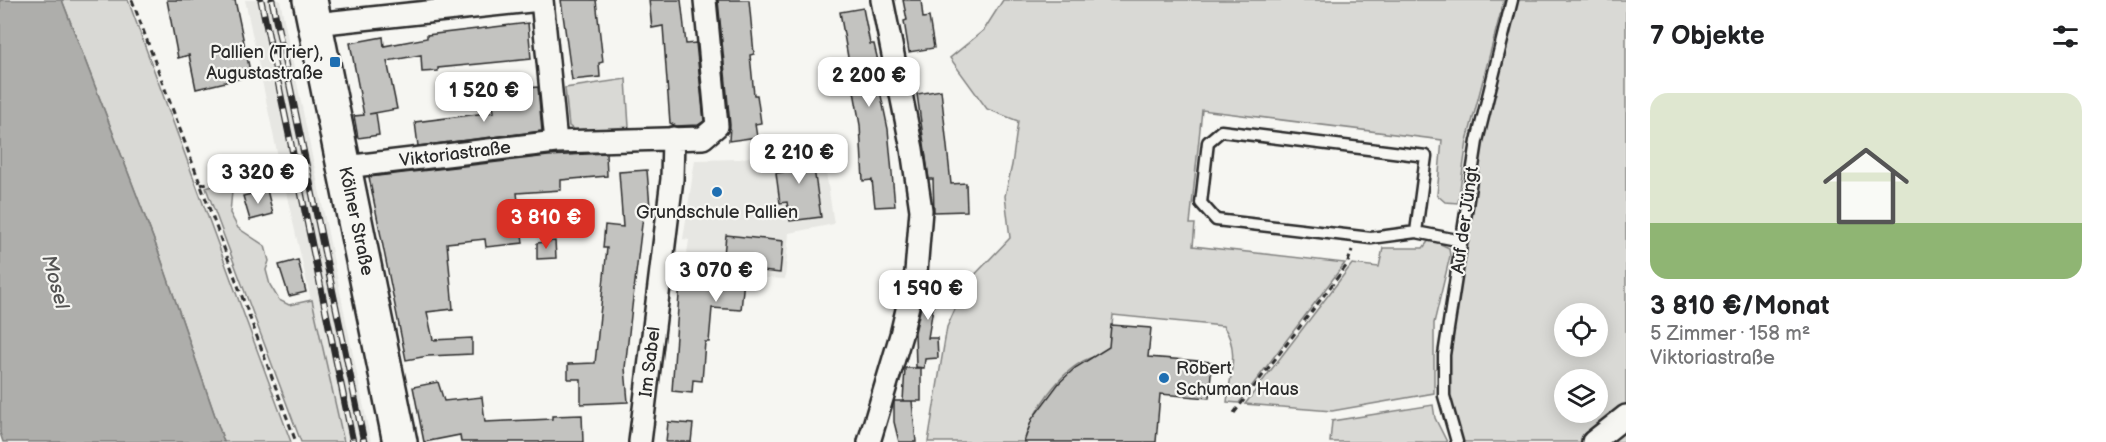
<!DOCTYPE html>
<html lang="de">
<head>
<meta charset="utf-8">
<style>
	:root { --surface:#fff; --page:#f6f6f6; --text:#202124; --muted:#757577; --line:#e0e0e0; --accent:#d93025 }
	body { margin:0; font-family:"Balsamiq Sans",sans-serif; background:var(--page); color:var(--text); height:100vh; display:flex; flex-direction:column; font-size:22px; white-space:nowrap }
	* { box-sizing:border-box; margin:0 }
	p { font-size:20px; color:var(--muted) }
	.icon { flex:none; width:33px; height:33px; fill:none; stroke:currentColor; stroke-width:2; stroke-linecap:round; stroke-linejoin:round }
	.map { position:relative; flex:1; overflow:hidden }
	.side { display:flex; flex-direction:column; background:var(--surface); width:480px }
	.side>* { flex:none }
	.tools { position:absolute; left:1554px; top:303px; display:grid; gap:12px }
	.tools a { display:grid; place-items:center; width:54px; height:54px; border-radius:50%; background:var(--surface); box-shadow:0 3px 15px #0003; font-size:30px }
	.price { position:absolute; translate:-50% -51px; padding:0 14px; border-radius:12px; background:#fff; color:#222; font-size:20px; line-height:39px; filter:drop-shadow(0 2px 3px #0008) }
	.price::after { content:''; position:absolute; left:50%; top:36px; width:18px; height:14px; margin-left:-9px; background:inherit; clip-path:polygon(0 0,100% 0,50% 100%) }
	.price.active { background:var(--accent); color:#fff }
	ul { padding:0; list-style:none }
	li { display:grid; align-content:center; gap:12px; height:318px; padding:0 24px }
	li+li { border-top:2px solid var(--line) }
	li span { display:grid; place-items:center; height:186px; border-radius:18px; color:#555 }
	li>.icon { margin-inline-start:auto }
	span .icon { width:108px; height:108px; fill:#fffc; stroke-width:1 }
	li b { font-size:26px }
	h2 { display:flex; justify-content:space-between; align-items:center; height:72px; padding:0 24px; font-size:26px }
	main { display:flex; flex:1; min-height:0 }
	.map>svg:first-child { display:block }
</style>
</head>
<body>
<main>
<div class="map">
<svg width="1626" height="442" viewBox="0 0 1626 442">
	<rect width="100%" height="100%" fill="#f6f6f2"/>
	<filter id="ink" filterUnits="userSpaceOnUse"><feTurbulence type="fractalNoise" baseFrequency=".0167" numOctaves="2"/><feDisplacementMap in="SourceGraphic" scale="12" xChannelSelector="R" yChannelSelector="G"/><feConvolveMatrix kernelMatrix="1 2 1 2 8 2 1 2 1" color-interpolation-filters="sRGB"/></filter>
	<g filter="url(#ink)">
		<path fill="#e7e7e3" d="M245,0H280L371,442H344L279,162Z
			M821,139L834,224L789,233L785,279L684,273L689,240L683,239L695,160L740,159Z"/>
		<path fill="#d9d9d5" stroke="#828280" stroke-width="1.5" fill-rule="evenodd" d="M62,0H128L291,442H224L160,256Z
			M1003,0H1504L1467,141L1458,203L1445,202L1437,195L1442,140L1202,110L1190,224H1195L1193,246L1345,263L1239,403L1227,402C1230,376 1240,348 1223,326L1113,315L1109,357C1103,357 1095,356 1090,358C1061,369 1031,413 1024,442H928L947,327L967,283L1010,238L1005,196L1012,165L1018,121L987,109L950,58L984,30Z
			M1512,0H1626V442H1457L1444,396L1477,141ZM1564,314H1598V346H1564ZM1564,380H1598V412H1564Z
			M626,79L629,127L576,131L569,126L565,88Z
			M233,180L230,213L238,228L265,246L269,261L266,270L270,285L279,300L289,305L312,300L344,442H301L206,188Z
			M1430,239L1449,248L1450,256L1434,323V393L1332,411L1245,404L1352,264L1379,267L1383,248H1423Z
			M1433,405L1435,418L1447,442H1330L1332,421Z"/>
		<path fill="#aeaeab" stroke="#7a7a78" stroke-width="1.5" d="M0,0H62L160,256L224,442H3L0,433Z"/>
		<path fill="#c3c3c0" stroke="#2b2b2b" stroke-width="1.5" d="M167,0H235L251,76L196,89L189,55L178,58Z
			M561,0H596L603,62L599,63L600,77L572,80Z
			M649,0H681L686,44L696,43L704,121L698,125L676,126L670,123L663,26L652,28Z
			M718,0H749L754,54L750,55L754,95H757L761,123L755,124L757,137L729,141L730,125Z
			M903,0H921L923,18L929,17L934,48L909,52L904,21L907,20Z
			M863,8L870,44H874L878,61L874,62L888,129L895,206L875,207L872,180L863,181L860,125L840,12Z
			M528,23L531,59L438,68V71L422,72L421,55L387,61L397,109L369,114L376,113L379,135L358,138L354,116L364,115L350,43L383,37L384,46L427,38V35Z
			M538,87L542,131L418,146L415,122L494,112L493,105L529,101L528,88Z
			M941,90L951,184L966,183L967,211L934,212L933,179H929L917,94Z
			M811,148L821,217L790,221L787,202L780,203L776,173L783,172L780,153Z
			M606,153L607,176L561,180V190L517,193L523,243L486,247L485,239L447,243L453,309L427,312L433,340L472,338V354L428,356L406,360L369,177L548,156Z
			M647,170L650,207L644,208L633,298L625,368L628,402L581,404V379H568V364L595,363L607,248H603L605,225L623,227L619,172Z
			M267,190L273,214L250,220L243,196Z
			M726,235L783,241L780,273L745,269L741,310L712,308L709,342H705L702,381L693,380L692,393L672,391L680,281L721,284Z
			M555,241L556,258L537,259V243Z
			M298,260L306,292L289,296L279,265Z
			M929,272L944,273L941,297L935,296L928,338H937L938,358L925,359L924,368L916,367L915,332Z
			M1111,325L1151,328L1148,357L1212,362L1209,398L1160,394L1156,442H1024L1032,419L1059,383L1075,368L1109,347Z
			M905,368H921V401H903Z
			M438,382L444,401L482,397L485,422L552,419V416L582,415L583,442H461L460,435L424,442L413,387Z
			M894,401H912L916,442H899L894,422Z
			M668,422L693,424L691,442H666Z"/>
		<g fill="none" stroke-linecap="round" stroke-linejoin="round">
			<g stroke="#2b2b2b" stroke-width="15">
				<path id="lane" d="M1416,232L1426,156L1221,131L1208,142L1201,203L1216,220L1371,238L1416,232L1462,241
					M1457,442L1444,396V355L1477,141L1512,0"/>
			</g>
			<g stroke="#2b2b2b" stroke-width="26">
				<path id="street" d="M542,0L556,142
					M315,24L540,0
					M345,167L556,142L703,138L717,126L705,0
					M640,442L672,179L673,138
					M869,442L901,335L916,272L921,210L912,149L882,0
					M1593,442L1626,416"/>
			</g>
			<g stroke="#2b2b2b" stroke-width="38">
				<path id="primary" d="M310,0L400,442"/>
			</g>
			<path stroke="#2b2b2b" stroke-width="3" stroke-dasharray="6 4.5" stroke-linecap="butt" d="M132,0L296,442
				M201,185L222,178L285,165
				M1234,413L1347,265L1352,250"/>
			<use href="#lane" stroke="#f6f6f2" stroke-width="10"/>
			<use href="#street" stroke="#f6f6f2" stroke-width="21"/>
			<use href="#primary" stroke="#f6f6f2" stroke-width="33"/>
			<g stroke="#2b2b2b" stroke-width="7">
				<path id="rail" d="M261,0L353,442
					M272,0L364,442"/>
			</g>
			<use href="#rail" stroke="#f6f6f2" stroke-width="4.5" stroke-dasharray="14" stroke-linecap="butt"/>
		</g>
	</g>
	<g fill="#1f6fb2" stroke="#f6f6f2" stroke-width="2">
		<rect x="329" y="56" width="12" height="12" rx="3"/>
		<circle cx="717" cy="192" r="6"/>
		<circle cx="1164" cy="378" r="6"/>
	</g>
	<g text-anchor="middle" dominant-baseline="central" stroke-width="4.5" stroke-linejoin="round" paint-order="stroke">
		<g font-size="18" fill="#2b2b2b" stroke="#f6f6f2" text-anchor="end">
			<text x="323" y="52">Pallien (Trier),<tspan x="323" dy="21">Augustastraße</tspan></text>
			<text x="717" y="212" text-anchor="middle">Grundschule Pallien</text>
			<text x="1176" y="368" text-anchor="start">Robert<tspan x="1176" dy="21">Schuman Haus</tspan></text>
		</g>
		<g font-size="18" fill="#2b2b2b" stroke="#f6f6f2">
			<text transform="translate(455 154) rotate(-7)">Viktoriastraße</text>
			<text transform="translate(1465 220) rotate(-82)">Auf der Jüngt</text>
			<text transform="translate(356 221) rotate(78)">Kölner Straße</text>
			<text transform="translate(650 362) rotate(-83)">Im Sabel</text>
		</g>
		<g font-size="20" font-style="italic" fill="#525251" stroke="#f6f6f2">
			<text transform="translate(55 282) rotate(75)">Mosel</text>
		</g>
	</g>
</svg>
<div class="tools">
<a><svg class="icon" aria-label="locate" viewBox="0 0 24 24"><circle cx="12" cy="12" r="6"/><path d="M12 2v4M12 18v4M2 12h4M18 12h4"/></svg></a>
<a><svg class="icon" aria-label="layers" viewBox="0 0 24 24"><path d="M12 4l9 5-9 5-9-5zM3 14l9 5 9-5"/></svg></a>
</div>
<b class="price" style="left:869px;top:108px">2 200 €</b>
<b class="price" style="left:484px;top:123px">1 520 €</b>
<b class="price" style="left:799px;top:185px">2 210 €</b>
<b class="price" style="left:258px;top:205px">3 320 €</b>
<b class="price active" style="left:546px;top:250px">3 810 €</b>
<b class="price" style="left:716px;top:303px">3 070 €</b>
<b class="price" style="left:928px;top:321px">1 590 €</b>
</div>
<section class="side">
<h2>7 Objekte<svg class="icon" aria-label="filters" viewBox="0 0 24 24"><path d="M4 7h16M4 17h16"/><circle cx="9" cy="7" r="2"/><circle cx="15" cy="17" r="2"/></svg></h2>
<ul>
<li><span style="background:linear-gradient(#dfe7d0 70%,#8fb573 0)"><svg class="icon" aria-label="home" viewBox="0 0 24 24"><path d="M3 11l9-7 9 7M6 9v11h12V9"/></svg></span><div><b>3 810 €/Monat</b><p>5 Zimmer · 158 m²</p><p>Viktoriastraße</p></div></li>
</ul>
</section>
</main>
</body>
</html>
